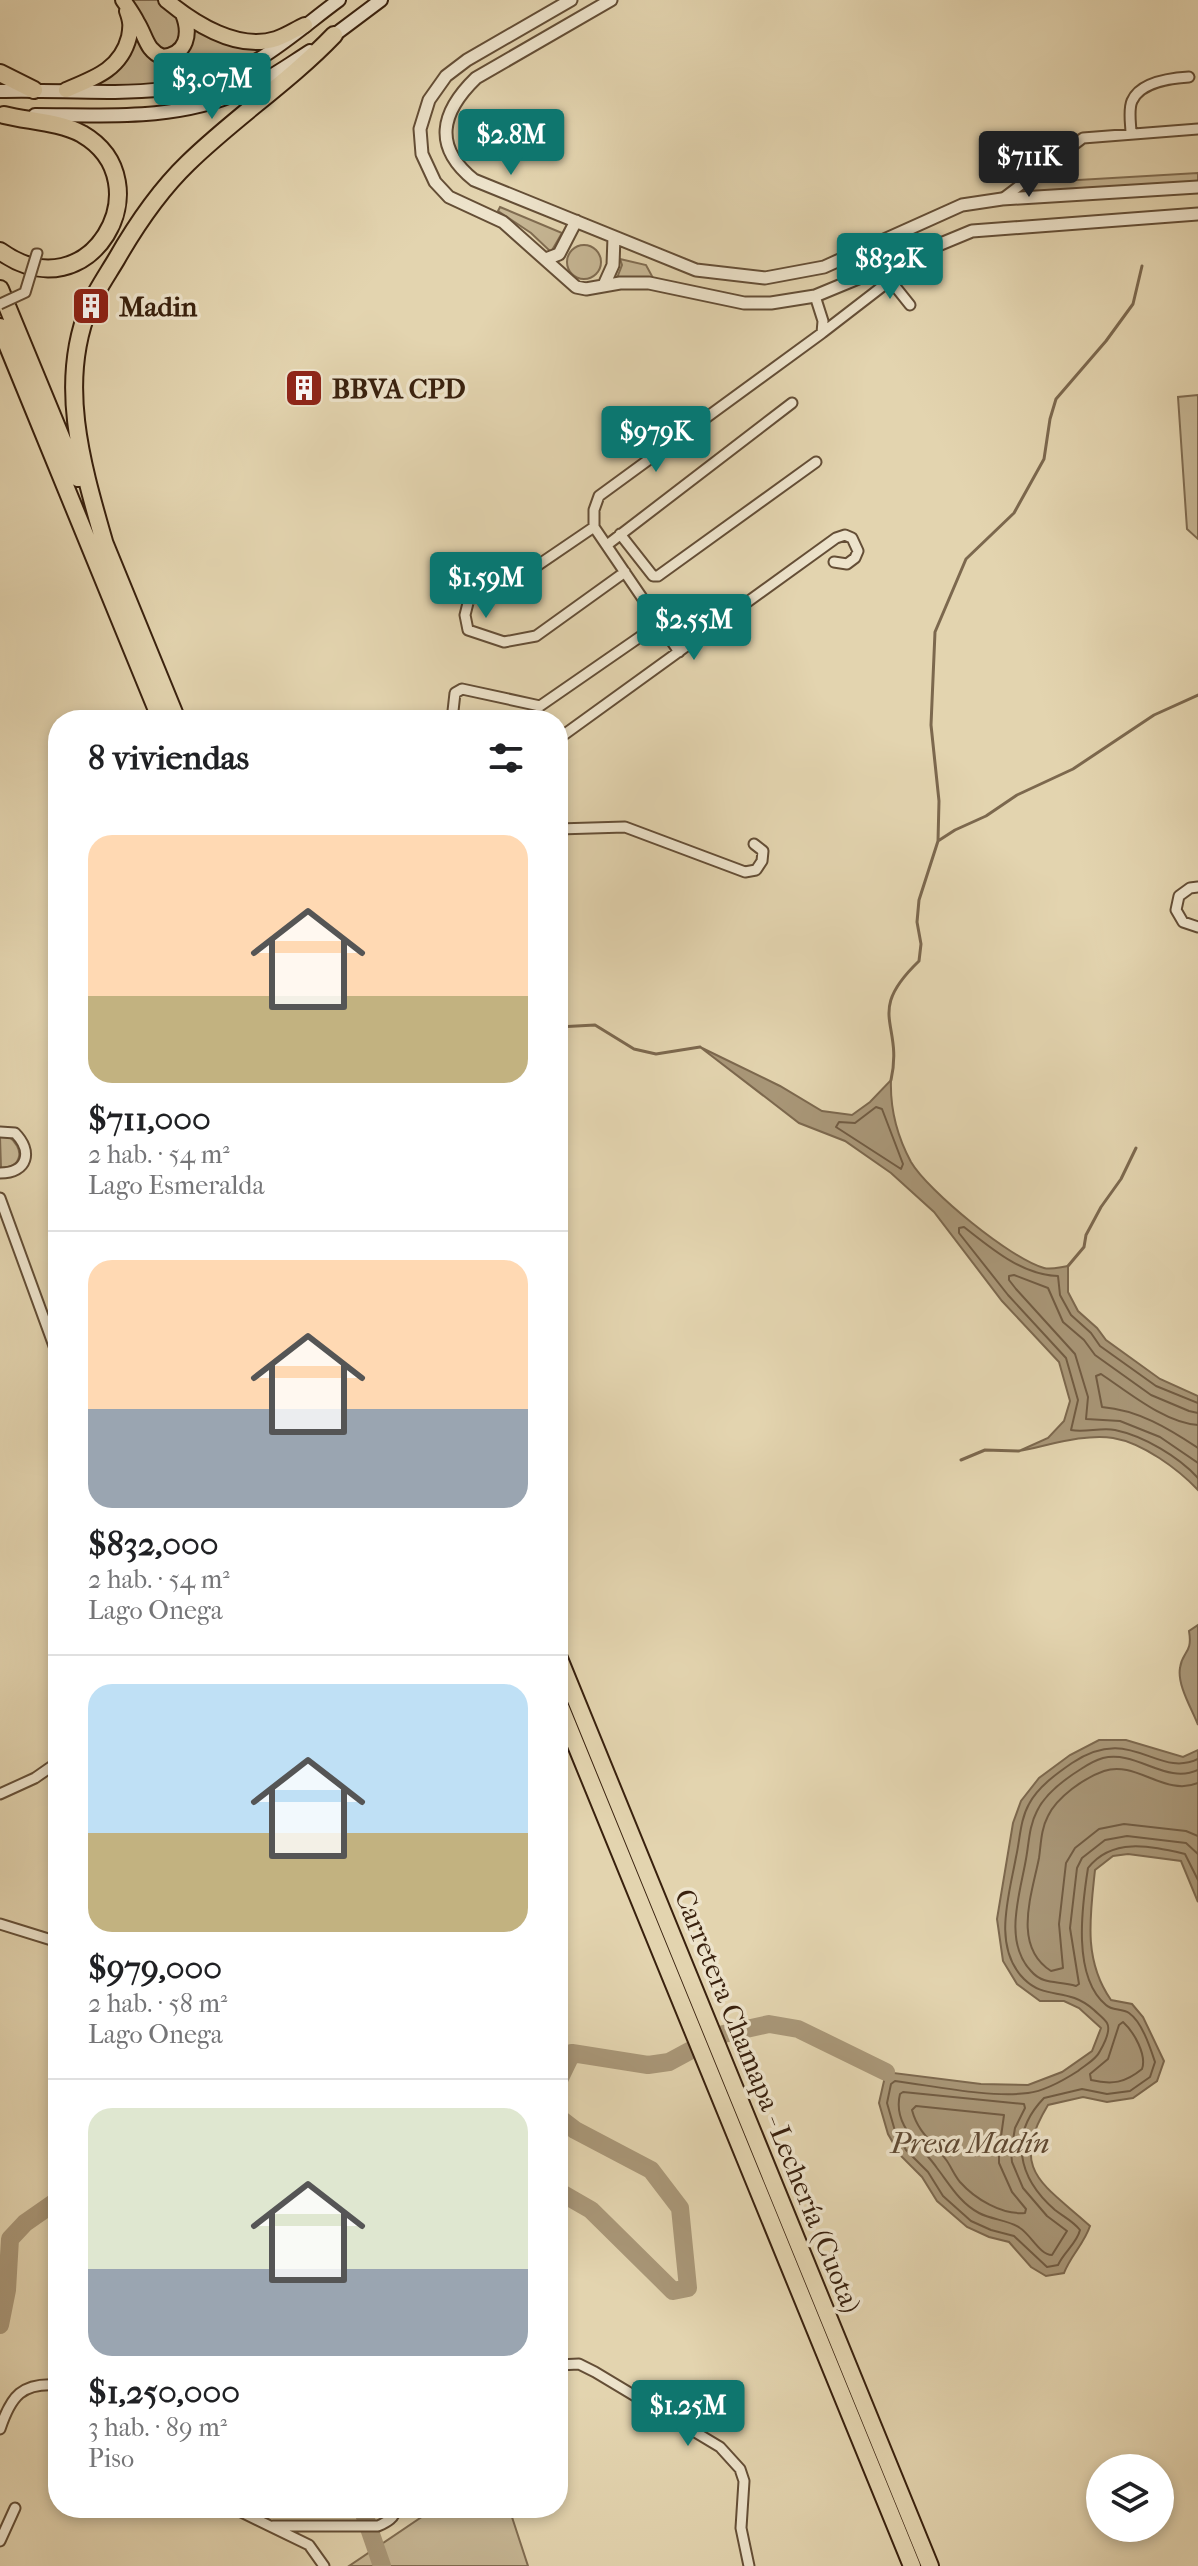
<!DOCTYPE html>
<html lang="es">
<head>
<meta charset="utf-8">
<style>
	:root { --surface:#fff; --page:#f6f6f6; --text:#202124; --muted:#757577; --line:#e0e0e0; --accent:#0f766e }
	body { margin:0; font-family:"IM FELL French Canon",serif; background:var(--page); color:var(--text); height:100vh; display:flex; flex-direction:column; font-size:30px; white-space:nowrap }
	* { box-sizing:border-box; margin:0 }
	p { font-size:26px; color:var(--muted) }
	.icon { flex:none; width:44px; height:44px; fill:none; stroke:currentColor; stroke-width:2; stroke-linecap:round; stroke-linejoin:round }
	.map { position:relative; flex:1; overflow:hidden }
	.drawer { position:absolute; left:48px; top:710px; width:520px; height:1808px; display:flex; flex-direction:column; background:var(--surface); border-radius:32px; box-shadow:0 4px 12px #0003 }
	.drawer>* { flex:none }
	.buttons { position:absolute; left:1086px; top:2454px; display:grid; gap:16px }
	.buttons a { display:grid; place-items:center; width:88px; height:88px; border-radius:50%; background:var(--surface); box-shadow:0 4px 12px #0003; font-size:40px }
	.price { position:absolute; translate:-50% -68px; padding:0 18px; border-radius:8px; background:var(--accent); color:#fff; font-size:26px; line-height:52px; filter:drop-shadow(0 2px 4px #0008) }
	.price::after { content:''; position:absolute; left:50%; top:48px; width:24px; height:18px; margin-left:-12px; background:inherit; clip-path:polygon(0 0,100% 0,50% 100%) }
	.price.active { background:#222; color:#fff }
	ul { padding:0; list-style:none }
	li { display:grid; align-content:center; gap:16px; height:424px; padding:0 40px }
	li+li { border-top:2px solid var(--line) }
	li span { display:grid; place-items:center; height:248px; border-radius:24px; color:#555 }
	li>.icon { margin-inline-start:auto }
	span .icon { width:144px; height:144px; fill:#fffc; stroke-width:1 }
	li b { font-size:34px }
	h2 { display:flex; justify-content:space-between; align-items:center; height:96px; padding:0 40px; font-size:34px }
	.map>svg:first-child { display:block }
</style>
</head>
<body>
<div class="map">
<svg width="1198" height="2566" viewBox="0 0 1198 2566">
	<rect width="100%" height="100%" fill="#e3d4af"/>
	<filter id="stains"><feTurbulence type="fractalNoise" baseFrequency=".0025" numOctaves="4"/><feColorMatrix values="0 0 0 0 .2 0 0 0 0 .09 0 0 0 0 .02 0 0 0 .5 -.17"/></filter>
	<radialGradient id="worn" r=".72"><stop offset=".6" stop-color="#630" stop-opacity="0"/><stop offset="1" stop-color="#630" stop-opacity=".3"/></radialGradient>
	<path fill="#c6b694" stroke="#806c51" stroke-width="2" d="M122,0H166L212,29L275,39L260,58L198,84L66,90L125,52Z
		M1036,173L1044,182L1198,173V187L1002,199Z
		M500,207L562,233L551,252L531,233L498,211Z
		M567 262a17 17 0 1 1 34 0a17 17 0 1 1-34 0Z
		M620,259L646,265L653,278H617L622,265Z
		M1198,395V539L1187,529L1178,397Z
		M8,1136C25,1148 23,1167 1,1168L0,1137Z
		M435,2508H509L528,2566H349Z"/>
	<path fill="#a99778" stroke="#7c684e" stroke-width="2" d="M700,1047L780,1086L822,1111L852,1115L870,1102L891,1080C890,1108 897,1136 911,1162C928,1191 1011,1259 1044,1268C1051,1270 1060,1267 1068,1266V1292L1078,1311L1097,1328L1106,1340L1160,1379L1198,1396V1490C1178,1469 1143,1443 1113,1438C1086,1433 1046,1446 1019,1451L1048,1438L1064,1421L1070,1401L1059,1362L1002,1301L934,1212L891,1173L845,1141L799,1123Z
		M1198,1625V1725C1192,1709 1177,1685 1180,1668C1182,1651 1193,1654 1189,1631Z
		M1099,1740H1126L1183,1757L1198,1750V1902L1181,1861L1128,1854L1113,1856L1095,1870C1090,1917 1083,1960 1111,2000L1132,2004L1143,2017L1164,2061L1157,2081L1133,2098L1107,2102L1083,2097L1048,2105C1008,2171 1044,2184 1090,2226C1084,2244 1071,2255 1064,2273L1046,2276L1031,2267L1009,2242L989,2237L967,2227L937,2201L922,2177L900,2155L888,2134L879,2103L886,2072L981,2084L1028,2085L1062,2072L1092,2051L1101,2028L1079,2008L1064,2001H1040L1017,1984L1003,1961L997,1919L1013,1823L1021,1801L1039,1778L1070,1755Z"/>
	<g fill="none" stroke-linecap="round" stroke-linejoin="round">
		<path stroke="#715c43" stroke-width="2" d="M876,1107L882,1109L903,1164L901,1169L836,1127L839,1122L855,1123Z
			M1198,1403L1156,1386L1100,1346L1091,1333L1071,1315L1060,1295L1058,1276C1022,1275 992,1249 964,1227L959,1228V1233L1008,1295L1066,1358L1078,1400L1071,1430C1085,1433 1101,1427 1115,1430C1144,1436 1179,1457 1198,1478
			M1198,1413L1189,1411L1151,1395L1095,1355L1084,1340L1063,1322L1048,1288L1014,1275L1009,1276V1280L1016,1289L1075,1354L1088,1397L1086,1419L1120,1421L1160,1437L1198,1463
			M1198,1425C1165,1423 1128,1392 1101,1374L1096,1376L1102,1407C1138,1410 1168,1428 1198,1448
			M1198,1759C1157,1779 1131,1723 1072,1763C1056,1774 1038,1787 1029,1804C1020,1820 1020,1840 1016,1857C1009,1896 992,1947 1024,1979C1046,2001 1067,1986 1094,2010C1098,2014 1104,2018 1107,2023C1111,2030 1104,2044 1100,2051C1096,2060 1085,2065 1078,2071C1064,2080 1045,2091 1028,2093C990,2098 934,2086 895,2081L891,2084L887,2103L895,2131L906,2150L928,2172L943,2196L971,2221L991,2230L1014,2236L1047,2267L1058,2265C1064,2252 1077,2243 1080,2230C1073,2221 1064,2217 1055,2210C1018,2178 1008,2135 1044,2098L1082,2089L1107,2094L1130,2091L1150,2077L1155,2062C1150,2047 1142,2022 1129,2013C1122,2008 1112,2011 1106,2005C1072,1977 1082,1906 1088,1868C1112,1837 1150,1846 1185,1854L1198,1880
			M1198,1770C1166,1785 1137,1750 1103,1758C1096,1760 1087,1765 1081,1769C1065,1779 1045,1794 1037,1811C1029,1826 1029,1843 1026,1859C1020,1894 1003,1941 1031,1971C1044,1986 1059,1980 1076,1986L1079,1984L1070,1928L1077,1868L1082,1858L1105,1840L1127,1836L1186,1843L1198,1854
			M1198,1783C1165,1797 1136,1760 1104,1771C1084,1778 1057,1797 1048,1816C1041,1829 1041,1844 1039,1858C1032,1894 1012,1946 1051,1971L1063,1968L1059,1924L1066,1863L1075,1848L1099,1829L1124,1824L1186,1831L1198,1836
			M1123,2022C1134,2032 1147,2055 1142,2069C1125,2083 1112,2085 1091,2080L1090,2074L1108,2059L1119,2025Z
			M903,2092L1024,2104L1025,2108L1015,2128L1011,2152L1012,2162L1023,2188L1047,2216L1067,2231L1052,2255C1040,2255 1031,2235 1020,2228C1009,2220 992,2220 979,2213C960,2203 950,2185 937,2168C922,2146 892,2126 900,2094Z
			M916,2106L1004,2115L999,2151V2163L1012,2192L1026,2209L1025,2213C1002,2215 975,2199 960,2182C955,2176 951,2167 947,2161C933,2142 918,2133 912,2110Z"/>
		<path stroke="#7c684e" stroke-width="3" d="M938,841L955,830L986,816L1017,795L1073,769L1154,715L1198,695
			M558,1027L595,1025L634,1049L656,1054L700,1047
			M891,1080C904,1022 864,1014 919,961L921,944L917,922L919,900L938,841L939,801L931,725L935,632L966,559L1014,513L1044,459L1050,419L1056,399L1106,341L1133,304L1142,266
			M1068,1266L1084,1247L1086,1235L1101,1207L1121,1179L1136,1148
			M961,1460L985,1450L1019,1451"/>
		<path stroke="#a99778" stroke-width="18" d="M558,2082L572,2053L648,2065L669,2062L719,2035L769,2024L798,2029L886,2072
			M558,2117L575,2130L651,2170L680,2208L688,2288L673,2291L591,2210L558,2191
			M0,2325L7,2290L10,2239L25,2223L58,2200
			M362,2508L382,2566"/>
		<g stroke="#644e36" stroke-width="13">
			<path id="minor" d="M1131,134C1131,124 1128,110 1132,101C1140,82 1172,78 1189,77
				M1002,199L1083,138L1198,129
				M890,280L910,305
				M815,296L823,321L822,333
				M594,527L500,591L469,599L465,615L468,630L504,642L536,636L625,572
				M620,534L653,576H658L816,462
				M607,545L792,403
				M679,652L594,527V510L599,496L822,333L927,252
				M452,720L455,693L462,689L540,706L660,623
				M558,739L836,538L845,535L852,538L858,551L855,558L847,564L834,562
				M558,829L625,827L745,872L756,870L762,861L763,851L754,844
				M1198,887L1190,888L1179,896L1176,910L1183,922L1198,927
				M0,1132L15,1133C33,1151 28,1173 0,1173
				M0,1198L58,1357
				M0,1794L35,1778L58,1762
				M0,1924L58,1942
				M558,2365L579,2364L595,2372L720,2447L740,2469L744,2481L741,2528L749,2566
				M0,2429C11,2396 22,2382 58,2385
				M233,2508L309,2545L324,2566
				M273,2526H378C387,2522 395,2518 396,2508
				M0,2541L15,2508"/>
		</g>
		<g stroke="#644e36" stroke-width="15">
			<path id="tertiary" d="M571,0L467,60L446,76L429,100L420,129L422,154L435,182L449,197L503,222L576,287L586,289L620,283H649L744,303H771L815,296L972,231L1198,214
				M611,0L476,78C440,113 433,147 474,180L696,270L765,278L824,267L962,205L1002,199L1198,187
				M546,259L559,254L576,221
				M604,285L613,265L614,237"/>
		</g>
		<g stroke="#39210e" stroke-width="16">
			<path id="secondary" d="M329,39L381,0
				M0,91C88,88 179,106 259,59C287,42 313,19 339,0
				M35,115C105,115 176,121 241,92C266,81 288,65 310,51"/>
		</g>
		<g stroke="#39210e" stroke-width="18">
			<path id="primary" d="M123,0C128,7 133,14 137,22C146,36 146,51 163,57C187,54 191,34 183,14
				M166,0C195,24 238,51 276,39C286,36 296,29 305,25
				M66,90C95,78 121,69 129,37C131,26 131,22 127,11"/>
		</g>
		<g stroke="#39210e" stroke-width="20">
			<path id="motorway" d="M0,73L34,90
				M0,251C90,316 165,182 82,134C60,122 28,121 4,115
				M0,289L78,478
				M0,327L161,720
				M102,537L177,720
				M105,545C83,468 57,385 89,307C96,291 107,275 116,260C136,225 159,191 188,163C235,117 289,82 334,35
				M558,1656L930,2566
				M558,1701L912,2566"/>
		</g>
		<use href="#minor" stroke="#ede3cb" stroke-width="9"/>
		<use href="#tertiary" stroke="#ede3cb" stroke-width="11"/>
		<use href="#secondary" stroke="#ede3cb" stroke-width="12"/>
		<use href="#primary" stroke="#e3d4af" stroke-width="14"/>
		<use href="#motorway" stroke="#e3d4af" stroke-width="16"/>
		<g stroke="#644e36" stroke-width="11" stroke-linecap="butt">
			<path id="pedestrian-bridge" d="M0,303L24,292L36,253H38L26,293L0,305"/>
		</g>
		<use href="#pedestrian-bridge" stroke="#ede3cb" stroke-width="7"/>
	</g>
	<defs>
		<g id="building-square" transform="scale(2)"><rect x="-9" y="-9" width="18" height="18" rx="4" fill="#8f2418" stroke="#ede3cb"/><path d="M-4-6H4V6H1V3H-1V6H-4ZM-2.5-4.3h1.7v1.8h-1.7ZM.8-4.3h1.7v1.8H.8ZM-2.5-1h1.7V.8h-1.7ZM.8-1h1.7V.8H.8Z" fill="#fff"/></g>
	</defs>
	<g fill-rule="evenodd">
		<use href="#building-square" x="91" y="306"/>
		<use href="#building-square" x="304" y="388"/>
	</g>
	<g text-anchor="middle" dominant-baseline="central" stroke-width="7" stroke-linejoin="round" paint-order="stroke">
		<g font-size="28" font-weight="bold" fill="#39210e" stroke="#ede3cb" text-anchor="start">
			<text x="119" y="306">Madin</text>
			<text x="332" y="388">BBVA CPD</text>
		</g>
		<g font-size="28" fill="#39210e" stroke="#ede3cb">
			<text transform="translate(768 2101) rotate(68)">Carretera Chamapa - Lechería (Cuota)</text>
		</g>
		<g font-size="30" font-style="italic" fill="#604a33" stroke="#ede3cb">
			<text x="970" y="2143">Presa Madín</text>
		</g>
	</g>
	<rect width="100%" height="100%" filter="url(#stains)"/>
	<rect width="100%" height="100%" fill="url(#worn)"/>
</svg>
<div class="buttons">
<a><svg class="icon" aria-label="layers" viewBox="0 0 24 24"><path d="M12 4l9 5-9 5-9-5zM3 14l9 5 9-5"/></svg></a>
</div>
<b class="price" style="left:212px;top:121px">$3.07M</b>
<b class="price" style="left:511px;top:177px">$2.8M</b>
<b class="price active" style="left:1029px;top:199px">$711K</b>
<b class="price" style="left:890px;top:301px">$832K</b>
<b class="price" style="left:656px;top:474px">$979K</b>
<b class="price" style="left:486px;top:620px">$1.59M</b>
<b class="price" style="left:694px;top:662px">$2.55M</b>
<b class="price" style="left:688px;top:2448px">$1.25M</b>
<section class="drawer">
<h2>8 viviendas<svg class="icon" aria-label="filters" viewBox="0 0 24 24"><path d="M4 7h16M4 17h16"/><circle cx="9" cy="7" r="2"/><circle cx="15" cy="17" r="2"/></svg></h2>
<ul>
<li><span style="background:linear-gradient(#ffd9b3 65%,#c2b280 0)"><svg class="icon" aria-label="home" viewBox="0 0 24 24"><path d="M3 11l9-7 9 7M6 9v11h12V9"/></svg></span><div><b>$711,000</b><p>2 hab. · 54 m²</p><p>Lago Esmeralda</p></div></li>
<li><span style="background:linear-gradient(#ffd9b3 60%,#9aa5b1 0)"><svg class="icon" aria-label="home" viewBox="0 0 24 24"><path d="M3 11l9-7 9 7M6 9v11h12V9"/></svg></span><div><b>$832,000</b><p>2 hab. · 54 m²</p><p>Lago Onega</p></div></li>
<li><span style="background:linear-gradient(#bfe0f5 60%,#c2b280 0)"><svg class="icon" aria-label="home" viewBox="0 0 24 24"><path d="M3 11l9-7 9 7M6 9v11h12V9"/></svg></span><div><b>$979,000</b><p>2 hab. · 58 m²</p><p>Lago Onega</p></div></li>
<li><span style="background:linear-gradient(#dfe7d0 65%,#9aa5b1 0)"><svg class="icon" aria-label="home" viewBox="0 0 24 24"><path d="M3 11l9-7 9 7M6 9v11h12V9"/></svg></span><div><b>$1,250,000</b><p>3 hab. · 89 m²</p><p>Piso</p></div></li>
</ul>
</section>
</div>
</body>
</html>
